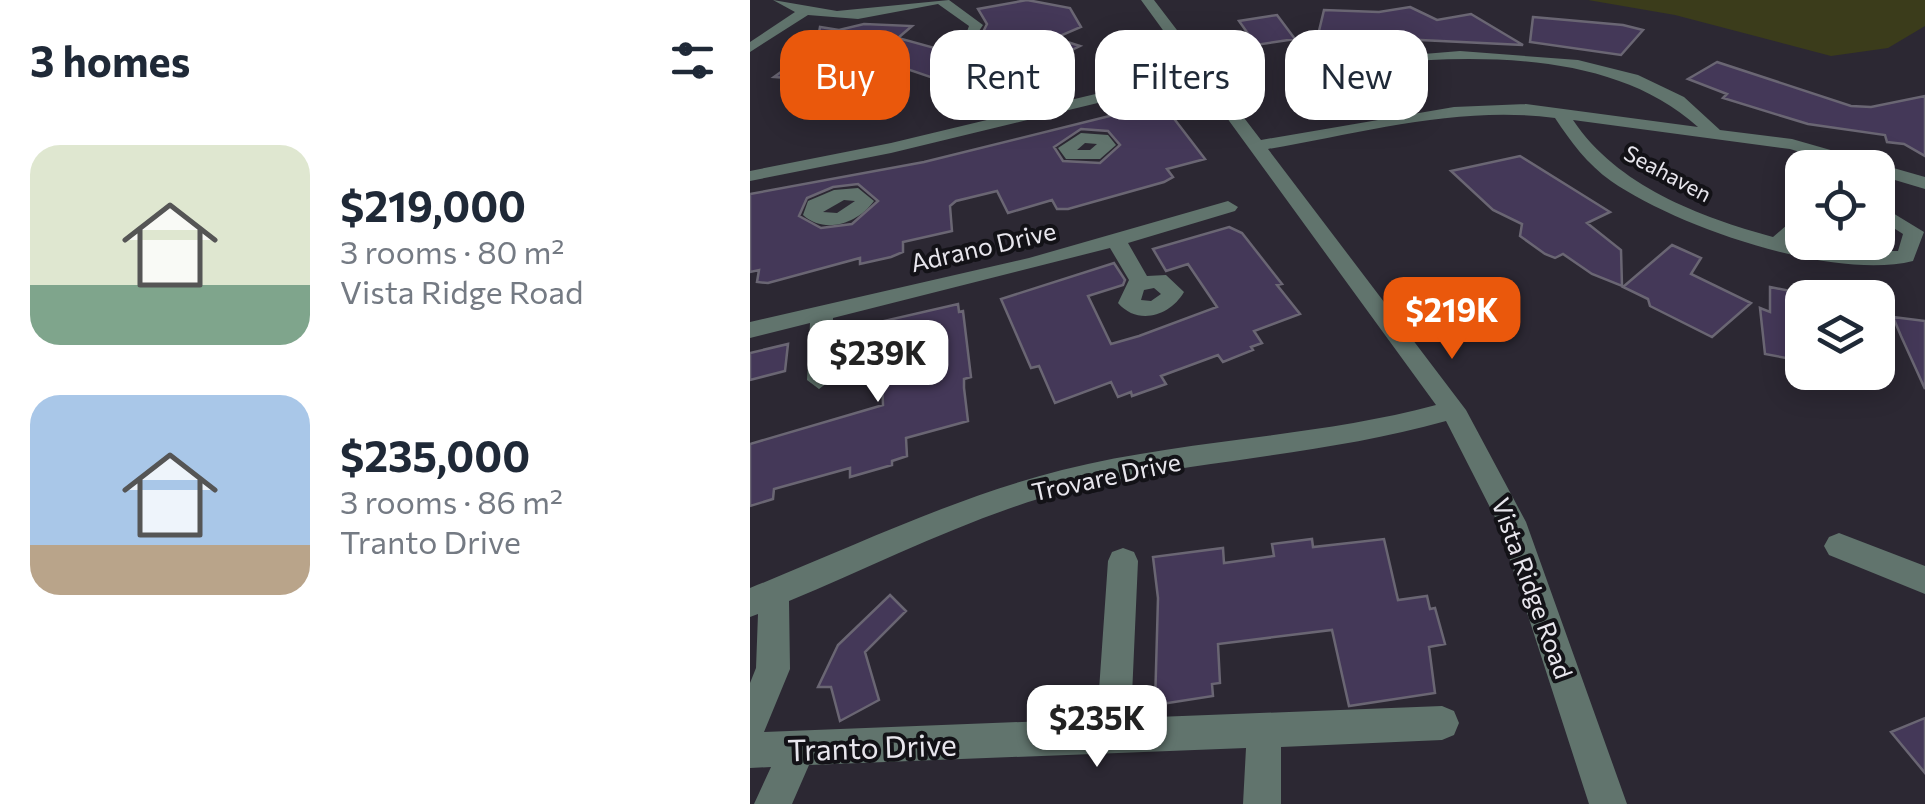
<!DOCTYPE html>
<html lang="en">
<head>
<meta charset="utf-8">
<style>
	:root { --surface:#fff; --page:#f6f6f7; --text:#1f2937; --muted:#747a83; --accent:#ea580c }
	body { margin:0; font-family:Commissioner,sans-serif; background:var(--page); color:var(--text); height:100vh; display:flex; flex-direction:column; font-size:38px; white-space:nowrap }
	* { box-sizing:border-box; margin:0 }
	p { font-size:32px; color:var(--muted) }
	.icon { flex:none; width:55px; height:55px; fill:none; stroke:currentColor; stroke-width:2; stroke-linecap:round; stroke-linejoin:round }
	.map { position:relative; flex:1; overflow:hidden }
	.details { display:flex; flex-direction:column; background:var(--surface); width:750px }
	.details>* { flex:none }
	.guide { position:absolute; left:30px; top:30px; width:950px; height:90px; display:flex; gap:20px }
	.fabs { position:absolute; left:1035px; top:150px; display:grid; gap:20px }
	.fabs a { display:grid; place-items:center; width:110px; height:110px; border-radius:20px; background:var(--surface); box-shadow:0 5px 25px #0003; font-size:50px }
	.price { position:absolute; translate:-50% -85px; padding:0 22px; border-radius:20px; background:#fff; color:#222; font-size:32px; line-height:65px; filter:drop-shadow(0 2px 5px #0008) }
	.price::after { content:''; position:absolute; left:50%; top:60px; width:30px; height:22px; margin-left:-15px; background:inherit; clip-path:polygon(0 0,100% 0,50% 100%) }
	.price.current { background:var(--accent); color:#fff }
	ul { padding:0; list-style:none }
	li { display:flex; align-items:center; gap:30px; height:250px; padding:0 30px }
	li span { display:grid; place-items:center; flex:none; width:280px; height:200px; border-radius:30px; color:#555 }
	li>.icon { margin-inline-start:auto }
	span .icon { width:120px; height:120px; fill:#fffc; stroke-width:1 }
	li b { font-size:42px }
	h2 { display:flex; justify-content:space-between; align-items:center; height:120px; padding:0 30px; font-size:42px }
	.chip { padding:0 35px; border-radius:30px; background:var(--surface); box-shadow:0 5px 25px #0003; font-size:35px; line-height:90px }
	.chip.current { background:var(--accent); color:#fff }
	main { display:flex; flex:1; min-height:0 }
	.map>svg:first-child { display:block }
</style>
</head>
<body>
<main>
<section class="details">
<h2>3 homes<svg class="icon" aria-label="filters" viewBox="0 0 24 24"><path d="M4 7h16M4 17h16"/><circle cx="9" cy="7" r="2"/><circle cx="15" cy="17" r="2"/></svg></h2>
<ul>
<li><span style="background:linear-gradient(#dfe7d0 70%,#7fa58c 0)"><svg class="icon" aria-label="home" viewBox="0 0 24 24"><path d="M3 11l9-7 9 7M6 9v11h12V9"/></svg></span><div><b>$219,000</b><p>3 rooms · 80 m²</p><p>Vista Ridge Road</p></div></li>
<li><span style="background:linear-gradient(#a9c7e8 75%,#b9a48a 0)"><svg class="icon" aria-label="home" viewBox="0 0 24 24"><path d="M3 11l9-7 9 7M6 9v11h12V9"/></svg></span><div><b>$235,000</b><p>3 rooms · 86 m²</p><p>Tranto Drive</p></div></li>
</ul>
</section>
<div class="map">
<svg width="1175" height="804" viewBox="0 0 1175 804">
	<rect width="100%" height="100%" fill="#2c2833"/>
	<path fill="#3b3c1b" d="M838,0H1175V26L1138,48L1081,56L925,15Z"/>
	<path fill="#443858" stroke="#6a6673" stroke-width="2.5" fill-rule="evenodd" d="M277,0L320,8L331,27L305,38L330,46L293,64L264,71L246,66L234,30L237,24L228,9Z
		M660,7L687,20L721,14L773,45L568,35L574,10L629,12Z
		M527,15L545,39L506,45L489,21Z
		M783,17L873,25L893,30L871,55L780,42Z
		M114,24L162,26L148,38L232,61L192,81L122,57L67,80L24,77L74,41L68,38L70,27L89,30Z
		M967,62L1101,106L1121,107L1175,96V156L1154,144L1137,142L1135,135L1058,124L973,98L977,94L938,79Z
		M412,103L455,159L417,169L423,177L414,182L318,209H307L302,200L258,213L247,191L206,201L200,206L202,231L153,242V252L141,257L110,264V258L18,283L7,282L9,270L0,272V194L174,162ZM331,129L358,131L370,145L350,163L313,161L304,147ZM108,184L128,201L102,224L71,228L49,216L57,198L83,187Z
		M770,156L860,212L837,223L871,250L872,286L842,274L813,254L805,258L795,254L770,236L772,224L743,210L701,171Z
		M479,227L492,233L532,284L527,285L550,314L504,331L512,343L501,347L503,350L473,362L468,355L411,376L416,384L382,396L381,392L368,397L361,382L305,403L289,366L281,368L251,299L364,263L375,280L373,285L338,296L361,344L389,336L467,307L438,264L416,271L403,249Z
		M922,245L951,258L941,274L1001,303L962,337L900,306L898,299L873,287Z
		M1020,287L1050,293L1052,361L1015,354L1010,308L1020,312Z
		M208,304L209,312L213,311L221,377L214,379V388L218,421L156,438L157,456L142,461V465L100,477V468L24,489L23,499L0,506V444L133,405L131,348L94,354L95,330Z
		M1143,317L1175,321V389L1151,336Z
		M38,344L35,371L0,380V353Z
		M562,539L563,547L634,539L648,600L677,596L680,609L685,608L695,644L679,647L685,693L599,706L582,630L468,644L470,683L462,684L463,696L405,705L408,598L403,557L473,548L474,563L524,556L522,544Z
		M140,595L156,611L115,652L129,700L90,721L81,687H68L88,645Z
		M1175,718V773L1141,732Z"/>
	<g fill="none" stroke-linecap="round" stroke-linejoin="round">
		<path fill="#61746d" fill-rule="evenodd" d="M23,0L87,11L199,0L233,25L225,37H215L219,26L188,4L108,19L58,15L0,52V42L45,12Z
			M391,0H404L511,140L704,107L776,104L948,127C849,37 675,57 552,72L545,68L552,64L710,51L828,60L888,75L934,97L970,130L1042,139L1175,177V189L1128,175V168H1103L1040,149L823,120C867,186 950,217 1023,237L1052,212V229L1041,241L1115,251H1148L1153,234L1128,218V204L1174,232L1163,261C1084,281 927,227 861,181C837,164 821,142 805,118C710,105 611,133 518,149L716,410L776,522L877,804H839L748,523L696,421C585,452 472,459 359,481C248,502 143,558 39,601L40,669L14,732L347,719L358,561L362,552L373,548L384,552L388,561L381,718L692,706L704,711L709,723L704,735L692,740L531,747V804H493L496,748L59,765L42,804H4L21,767L0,768V683L6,668L8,614L0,617V588C102,547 205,497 312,470C435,439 563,438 686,405Z
			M379,86L387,91L385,94L141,153L0,181V171L141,143Z
			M331,133L358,135L366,145L350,159H316L308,148ZM335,143L347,144L340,150H327Z
			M108,188L124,201C108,223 75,235 53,215L58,201L84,190ZM94,200L105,201L87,213L73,212Z
			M478,201L488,207L485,211L378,243L397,276L416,275L434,292C420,316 388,326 368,303L379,280L360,248L83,318L81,380L69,389L57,380L60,323L0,338V322L279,258ZM404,288L411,294L401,301L391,300L394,290Z
			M1089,533L1175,566V594L1079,555L1074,546L1079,537Z"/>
	</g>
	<g text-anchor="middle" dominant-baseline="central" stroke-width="8" stroke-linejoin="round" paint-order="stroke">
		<g font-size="22" fill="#e8e6ed" stroke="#131217">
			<text transform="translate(918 173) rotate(28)">Seahaven</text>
		</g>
		<g font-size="25" fill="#e8e6ed" stroke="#131217">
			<text transform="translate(233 246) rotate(-13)">Adrano Drive</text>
			<text transform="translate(356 476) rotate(-12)">Trovare Drive</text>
			<text transform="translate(783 588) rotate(70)">Vista Ridge Road</text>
		</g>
		<g font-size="30" fill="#e8e6ed" stroke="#131217">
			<text transform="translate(122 746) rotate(-2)">Tranto Drive</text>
		</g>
	</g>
</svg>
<div class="fabs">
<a><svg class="icon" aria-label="locate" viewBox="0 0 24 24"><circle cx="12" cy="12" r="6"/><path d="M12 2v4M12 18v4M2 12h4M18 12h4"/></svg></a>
<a><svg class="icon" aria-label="layers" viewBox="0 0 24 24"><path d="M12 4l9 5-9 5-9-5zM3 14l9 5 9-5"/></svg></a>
</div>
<b class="price current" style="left:702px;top:362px">$219K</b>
<b class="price" style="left:128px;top:405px">$239K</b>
<b class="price" style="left:347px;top:770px">$235K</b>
<div class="guide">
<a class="chip current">Buy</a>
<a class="chip">Rent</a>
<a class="chip">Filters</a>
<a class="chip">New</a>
</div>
</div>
</main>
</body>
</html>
